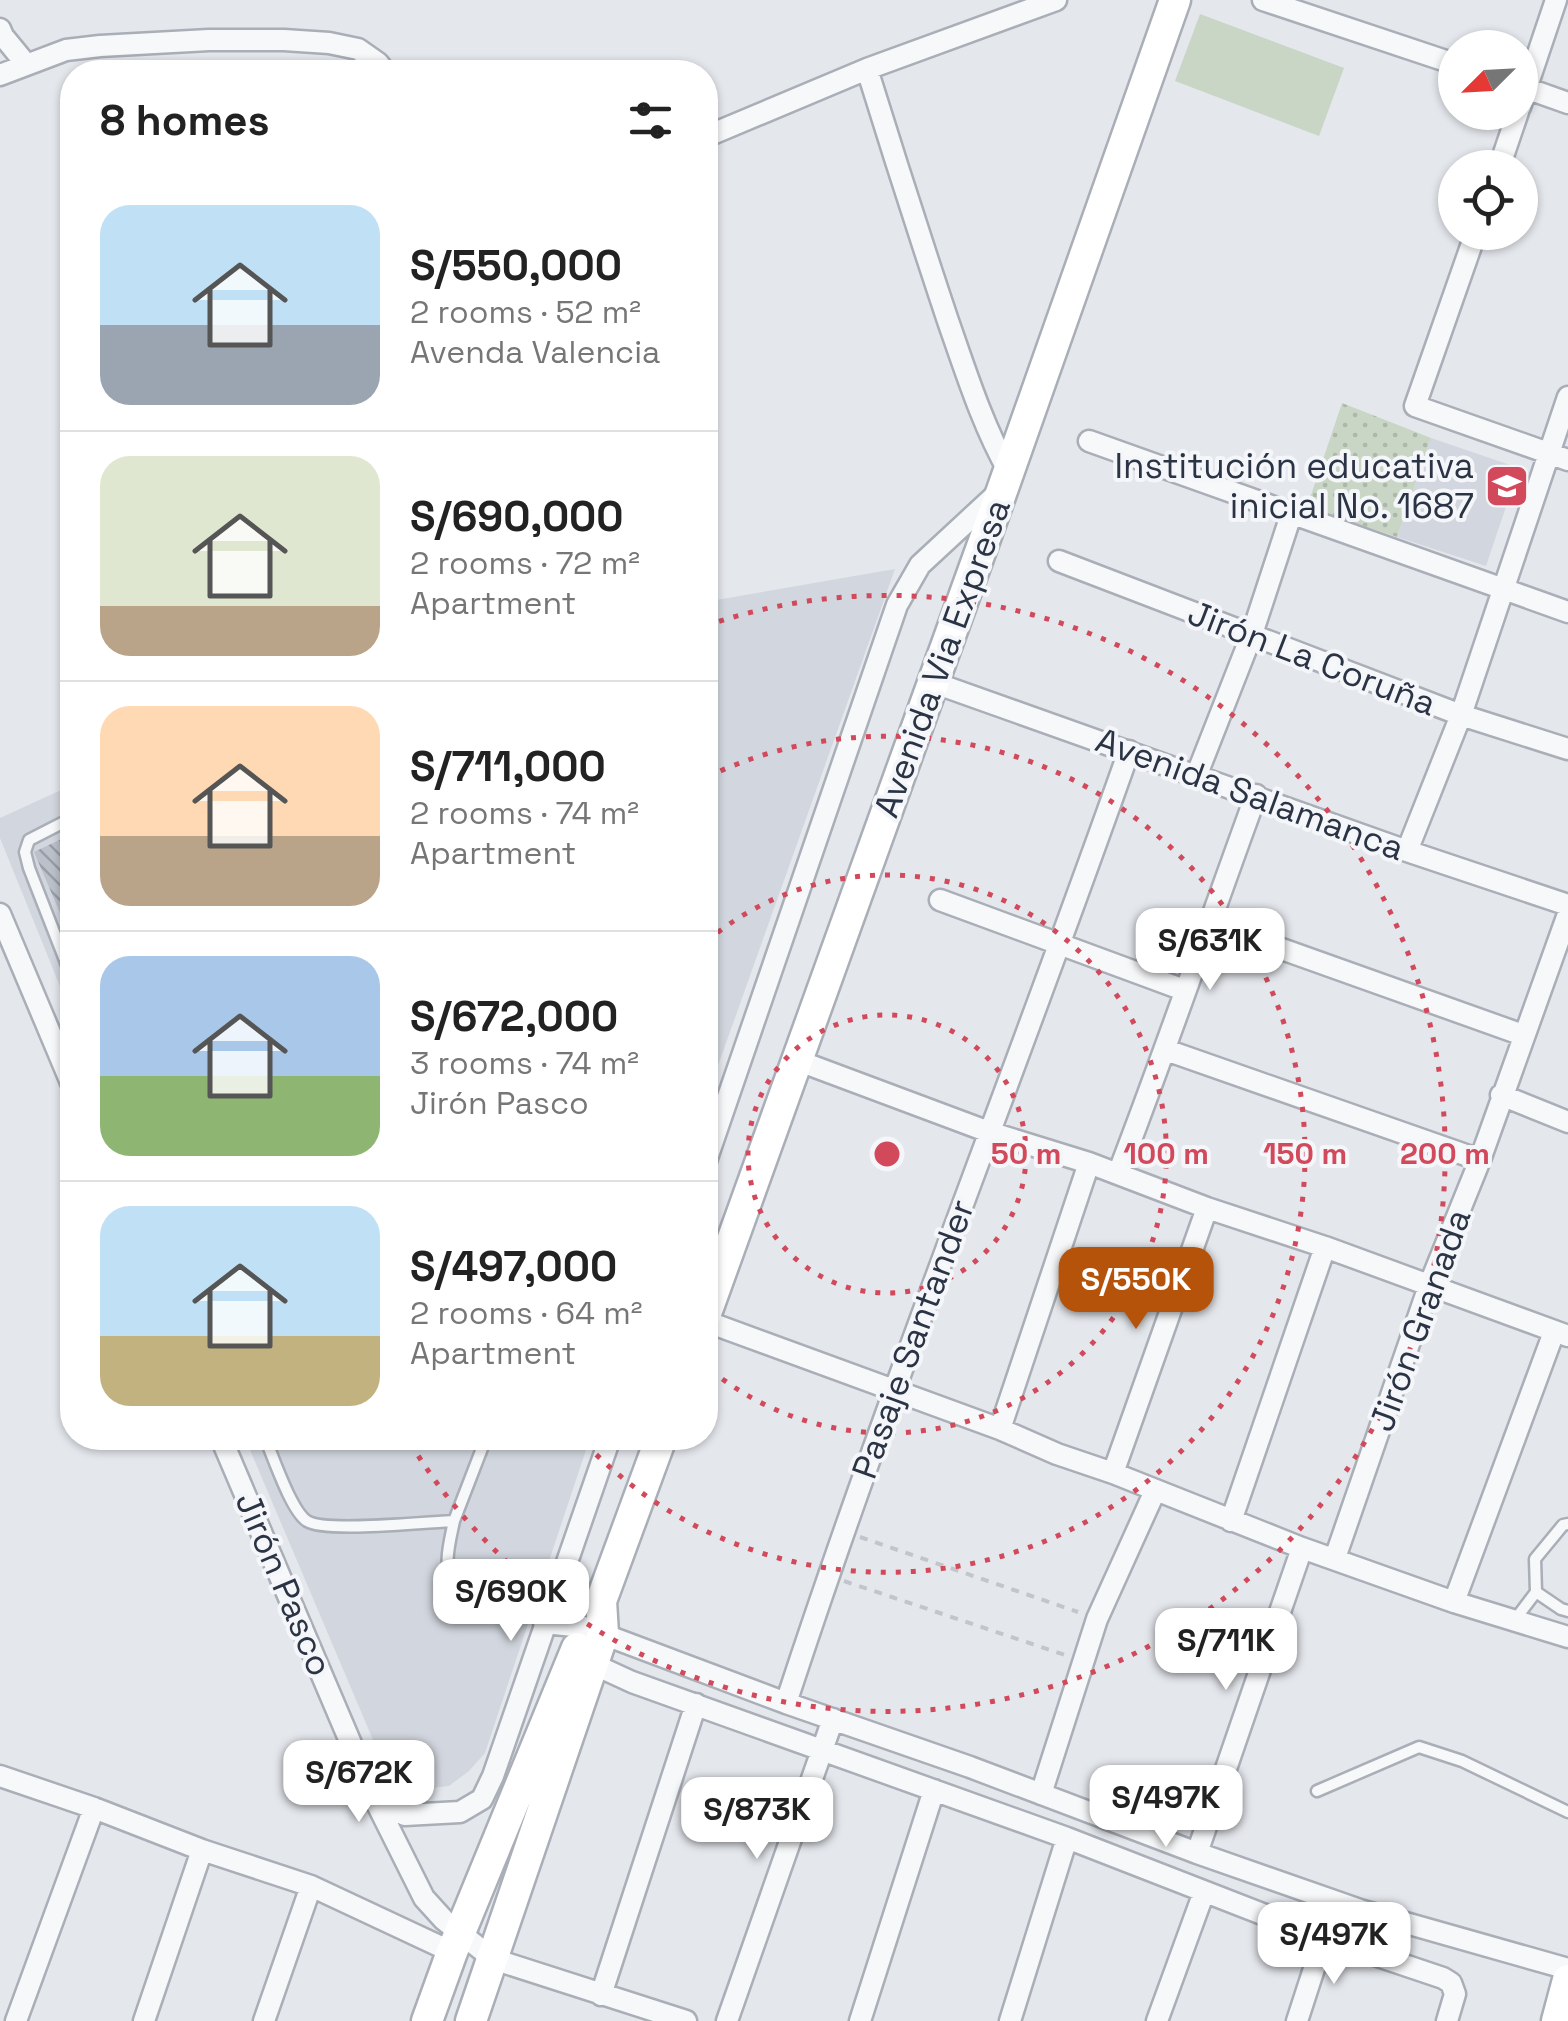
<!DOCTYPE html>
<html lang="en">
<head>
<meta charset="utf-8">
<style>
	:root { --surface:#fff; --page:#f6f6f6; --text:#222; --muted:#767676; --line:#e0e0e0; --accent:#b45309 }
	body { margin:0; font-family:"Space Grotesk",sans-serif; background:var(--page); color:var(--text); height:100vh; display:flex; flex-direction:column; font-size:38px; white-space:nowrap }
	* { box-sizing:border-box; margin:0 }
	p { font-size:32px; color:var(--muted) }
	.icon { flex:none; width:55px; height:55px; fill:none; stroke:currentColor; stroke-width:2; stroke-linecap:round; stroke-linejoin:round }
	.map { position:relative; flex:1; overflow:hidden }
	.sheet { position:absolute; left:60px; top:60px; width:658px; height:1390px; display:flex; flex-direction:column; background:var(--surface); border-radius:40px; box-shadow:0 2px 8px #0004 }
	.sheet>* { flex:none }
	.needle { width:65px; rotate:246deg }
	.fabs { position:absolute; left:1438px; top:30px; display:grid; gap:20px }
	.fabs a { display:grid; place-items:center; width:100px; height:100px; border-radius:50%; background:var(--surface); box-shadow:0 2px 8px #0004; font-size:50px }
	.price { position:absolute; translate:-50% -85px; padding:0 22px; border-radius:20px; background:#fff; color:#222; font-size:32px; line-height:65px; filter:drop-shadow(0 2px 5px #0008) }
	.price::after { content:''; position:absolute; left:50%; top:60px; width:30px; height:22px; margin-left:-15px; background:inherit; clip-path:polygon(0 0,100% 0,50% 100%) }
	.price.selected { background:var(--accent); color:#fff }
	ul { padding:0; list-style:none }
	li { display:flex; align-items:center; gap:30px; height:250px; padding:0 40px }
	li+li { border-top:2px solid var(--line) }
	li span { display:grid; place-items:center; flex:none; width:280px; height:200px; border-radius:30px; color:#555 }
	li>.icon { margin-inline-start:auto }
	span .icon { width:120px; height:120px; fill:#fffc; stroke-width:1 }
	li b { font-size:42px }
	h2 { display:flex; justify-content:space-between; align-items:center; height:120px; padding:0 40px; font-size:42px }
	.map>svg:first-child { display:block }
</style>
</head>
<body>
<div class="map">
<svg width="1568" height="2021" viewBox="0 0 1568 2021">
	<defs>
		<pattern id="park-dots" width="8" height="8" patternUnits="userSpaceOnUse" patternTransform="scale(2.5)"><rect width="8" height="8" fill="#c9d6c5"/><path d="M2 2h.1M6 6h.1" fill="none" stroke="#adb8ab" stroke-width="1.8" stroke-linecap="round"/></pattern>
		<pattern id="building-back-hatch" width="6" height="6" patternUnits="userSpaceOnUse" patternTransform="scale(2.5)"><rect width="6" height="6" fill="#bbc0ca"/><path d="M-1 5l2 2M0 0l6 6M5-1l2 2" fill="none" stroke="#989da6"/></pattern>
	</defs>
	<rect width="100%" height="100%" fill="#e4e7ec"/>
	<path fill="#d2d6de" d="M1431,438L1519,468L1486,566L1397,537Z
		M895,569L705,1102V602Z
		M72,785V1016L0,838V818Z
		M245,1438H590L485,1753L469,1771L449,1786L422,1789L395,1776L379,1754Z"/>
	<path fill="url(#park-dots)" d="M1342,403L1431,438L1397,537L1307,507Z"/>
	<path fill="#c9d6c5" d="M1200,14L1344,68L1319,136L1175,81Z"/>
	<path fill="url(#building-back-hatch)" d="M72,834V941L34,852Z"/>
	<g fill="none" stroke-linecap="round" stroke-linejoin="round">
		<g stroke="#a9aeb7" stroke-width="15">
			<path id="service" d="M72,818L29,840L25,852L29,868L72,978
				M265,1438C273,1456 291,1511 307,1521C324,1533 428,1522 454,1521C449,1545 442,1567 455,1589L532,1612L544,1623
				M454,1521L486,1438
				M1568,1524L1563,1525L1535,1559L1536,1592L1561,1609L1568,1611
				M1514,1621L1536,1592
				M1317,1791L1419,1747L1462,1761L1568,1812"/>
		</g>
		<g stroke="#a9aeb7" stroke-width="25">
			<path id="minor" d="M1263,0L1455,64
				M0,29L3,36L26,64
				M867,69C893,153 920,237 948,321C966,372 982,424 1009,472
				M0,75L66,50L100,46L209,40H284L329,43L358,49L378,63L385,72
				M1520,86L1568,103
				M1520,107L1556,0
				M705,137L867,69L1056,0
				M1499,168L1518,112
				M1476,232L1415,406L1568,460
				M1089,441L1568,612
				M1059,561L1461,715L1568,749
				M932,682L1407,851L1568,905
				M1197,774L1252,634L1292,512
				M1407,851L1461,715L1568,397
				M940,900L1184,990
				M0,914L72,1085
				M1209,923L1523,1035
				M1166,1050L1480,1160
				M799,1061L989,1132L1089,1163L1207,1208L1325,1247L1568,1336
				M1501,1095L1568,1122
				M705,1164L897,605L920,565L1001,490
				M1118,1174C1166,1049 1210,921 1256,795
				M705,1321L1000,1429L1057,1454L1113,1473L1302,1548L1454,1602L1568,1637
				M1000,1429L1089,1163
				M221,1438L375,1800L424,1898L444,1920L493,1959L686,2021
				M1113,1473L1207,1208
				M1231,1521L1325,1247
				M1335,1558L1429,1286L1480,1160L1568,914
				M1454,1602L1554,1332
				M544,1623L584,1627L786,1703L970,1767L1197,1853L1360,1910L1568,1969
				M582,1659L632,1682L1067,1838L1324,1938L1443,1978L1451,1983L1455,1994L1447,2021
				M786,1703C891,1382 1017,1069 1129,751
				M0,1776L94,1808L202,1850L311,1886L452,1952
				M1041,1794L1097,1619L1155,1491
				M375,1800L405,1815L460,1812L482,1799L493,1776L610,1438
				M1197,1853L1302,1548
				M601,1995L696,1704
				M16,2021L94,1808
				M144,2021L202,1850
				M264,2021L311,1886
				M727,2021L833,1719
				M860,2021L934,1790
				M1010,2021L1067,1838
				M1157,2021L1204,1892
				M1297,2021L1324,1938"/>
		</g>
		<g stroke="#a9aeb7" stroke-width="35">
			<path id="secondary" d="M705,1316L987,533L1175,0
				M427,2021L452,1952L577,1648
				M471,2021L603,1634L601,1601L661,1438
				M1557,2021L1568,1980"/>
		</g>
		<path stroke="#c2c5cb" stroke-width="4" stroke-dasharray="8 8" stroke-linecap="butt" d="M860,1537L1078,1612
			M844,1581L1068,1656"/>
		<use href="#service" stroke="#f7f8fa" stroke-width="10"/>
		<use href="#minor" stroke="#f7f8fa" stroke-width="20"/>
		<use href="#secondary" stroke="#fff" stroke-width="30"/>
	</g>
	<g fill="none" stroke="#d1495b" stroke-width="5" stroke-dasharray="5 10">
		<circle cx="887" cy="1154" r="139"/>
		<path d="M706 942A279 279 0 1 1 706 1366"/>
		<path d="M707 777A418 418 0 1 1 581 1439"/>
		<path d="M705 626A558 558 0 1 1 409 1441"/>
	</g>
	<defs>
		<g id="school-square" transform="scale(2.25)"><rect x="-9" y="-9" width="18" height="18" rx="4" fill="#d1495b" stroke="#f4f6f9"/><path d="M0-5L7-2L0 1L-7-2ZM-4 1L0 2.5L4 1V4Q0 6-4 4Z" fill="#fff"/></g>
	</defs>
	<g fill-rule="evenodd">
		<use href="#school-square" x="1507" y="486"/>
	</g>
	<g text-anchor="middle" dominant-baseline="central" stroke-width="8" stroke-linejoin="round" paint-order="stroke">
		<g font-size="35" fill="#2b3445" stroke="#f4f6f9" text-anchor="end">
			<text x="1474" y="466">Institución educativa<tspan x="1474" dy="40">inicial No. 1687</tspan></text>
		</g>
		<g font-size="35" fill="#2b3445" stroke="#f4f6f9">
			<text transform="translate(942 658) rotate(-70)">Avenida Via Expresa</text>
			<text transform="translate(1312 658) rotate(21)">Jirón La Coruña</text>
			<text transform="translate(1250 794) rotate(20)">Avenida Salamanca</text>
			<text transform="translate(1420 1320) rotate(-70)">Jirón Granada</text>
			<text transform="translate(913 1339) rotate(-70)">Pasaje Santander</text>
			<text transform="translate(284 1584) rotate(67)">Jirón Pasco</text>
		</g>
	</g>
	<circle cx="887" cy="1154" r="15" fill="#d1495b" stroke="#f4f6f9" stroke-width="5"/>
	<g font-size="30" text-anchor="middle" font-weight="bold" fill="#d1495b" stroke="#f4f6f9" stroke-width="8" stroke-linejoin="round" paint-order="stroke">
		<text x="1026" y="1164">50 m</text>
		<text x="1166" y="1164">100 m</text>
		<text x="1305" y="1164">150 m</text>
		<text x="1445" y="1164">200 m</text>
	</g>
</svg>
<div class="fabs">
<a><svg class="needle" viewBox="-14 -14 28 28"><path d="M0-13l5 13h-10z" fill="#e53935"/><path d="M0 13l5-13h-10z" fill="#767676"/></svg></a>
<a><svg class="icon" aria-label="locate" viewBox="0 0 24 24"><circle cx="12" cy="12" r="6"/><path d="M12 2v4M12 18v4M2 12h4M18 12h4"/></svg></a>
</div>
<b class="price" style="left:1210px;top:993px">S/631K</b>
<b class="price selected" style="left:1136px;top:1332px">S/550K</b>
<b class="price" style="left:511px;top:1644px">S/690K</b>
<b class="price" style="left:1226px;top:1693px">S/711K</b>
<b class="price" style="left:359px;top:1825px">S/672K</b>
<b class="price" style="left:1166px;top:1850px">S/497K</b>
<b class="price" style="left:757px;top:1862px">S/873K</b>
<b class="price" style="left:1334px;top:1987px">S/497K</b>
<section class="sheet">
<h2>8 homes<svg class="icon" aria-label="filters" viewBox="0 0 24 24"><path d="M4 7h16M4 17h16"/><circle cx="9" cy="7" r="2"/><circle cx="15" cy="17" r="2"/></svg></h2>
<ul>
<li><span style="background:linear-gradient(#bfe0f5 60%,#9aa5b1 0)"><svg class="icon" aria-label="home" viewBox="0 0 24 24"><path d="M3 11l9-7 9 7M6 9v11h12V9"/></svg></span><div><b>S/550,000</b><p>2 rooms · 52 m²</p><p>Avenda Valencia</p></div></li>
<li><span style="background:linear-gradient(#dfe7d0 75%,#b9a48a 0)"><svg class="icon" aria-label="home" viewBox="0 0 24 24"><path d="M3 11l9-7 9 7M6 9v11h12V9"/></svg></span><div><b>S/690,000</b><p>2 rooms · 72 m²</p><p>Apartment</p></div></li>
<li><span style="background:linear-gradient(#ffd9b3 65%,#b9a48a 0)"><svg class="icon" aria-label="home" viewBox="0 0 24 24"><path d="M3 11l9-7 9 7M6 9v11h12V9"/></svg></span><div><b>S/711,000</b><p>2 rooms · 74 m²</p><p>Apartment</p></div></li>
<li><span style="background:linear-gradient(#a9c7e8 60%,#8fb573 0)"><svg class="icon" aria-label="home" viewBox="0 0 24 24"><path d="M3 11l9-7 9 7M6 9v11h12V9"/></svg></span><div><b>S/672,000</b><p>3 rooms · 74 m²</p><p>Jirón Pasco</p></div></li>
<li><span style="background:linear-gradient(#bfe0f5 65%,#c2b280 0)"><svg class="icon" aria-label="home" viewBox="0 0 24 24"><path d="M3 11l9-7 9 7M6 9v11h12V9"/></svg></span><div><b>S/497,000</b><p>2 rooms · 64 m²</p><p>Apartment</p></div></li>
</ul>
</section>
</div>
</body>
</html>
